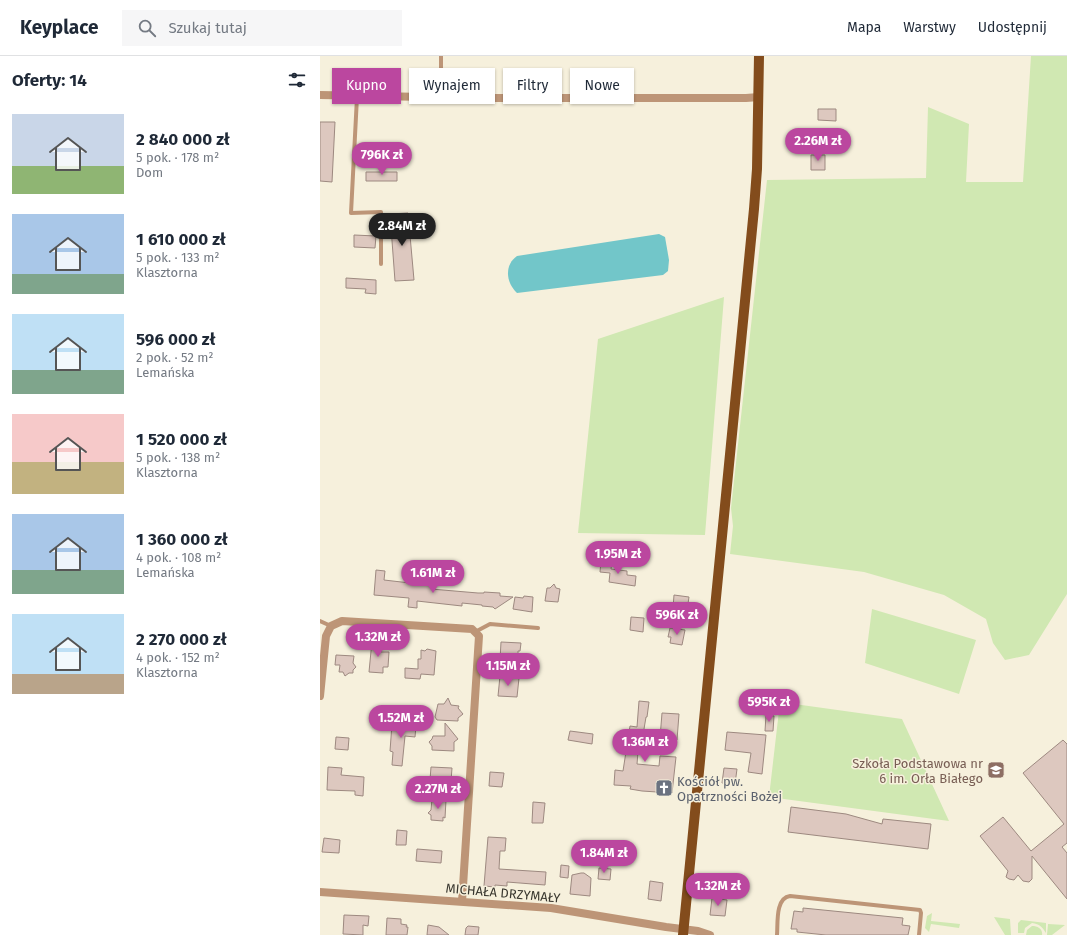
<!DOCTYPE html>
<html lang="pl">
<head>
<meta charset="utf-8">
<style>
	:root { --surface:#fff; --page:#f6f6f7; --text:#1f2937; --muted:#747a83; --line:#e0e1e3; --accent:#bb479f }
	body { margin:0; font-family:"Fira Sans",sans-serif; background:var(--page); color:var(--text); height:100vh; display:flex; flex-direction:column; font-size:15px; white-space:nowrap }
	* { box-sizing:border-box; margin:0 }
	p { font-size:13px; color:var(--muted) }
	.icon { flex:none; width:22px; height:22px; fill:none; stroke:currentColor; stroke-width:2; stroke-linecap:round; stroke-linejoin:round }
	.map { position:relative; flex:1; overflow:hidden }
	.side { display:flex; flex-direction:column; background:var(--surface); width:320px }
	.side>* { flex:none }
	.guide { position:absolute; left:12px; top:12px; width:380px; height:36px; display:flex; gap:8px }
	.price { position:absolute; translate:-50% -34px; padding:0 9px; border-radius:14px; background:var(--accent); color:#fff; font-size:13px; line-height:26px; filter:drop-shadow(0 1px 2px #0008) }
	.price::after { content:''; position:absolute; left:50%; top:24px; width:12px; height:9px; margin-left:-6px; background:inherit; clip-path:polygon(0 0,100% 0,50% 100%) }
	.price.current { background:#222; color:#fff }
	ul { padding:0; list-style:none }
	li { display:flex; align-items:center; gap:12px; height:100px; padding:0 12px }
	li span { display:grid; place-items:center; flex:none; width:112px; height:80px; border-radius:0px; color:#555 }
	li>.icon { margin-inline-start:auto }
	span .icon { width:48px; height:48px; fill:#fffc; stroke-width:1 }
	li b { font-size:17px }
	h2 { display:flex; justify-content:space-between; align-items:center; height:48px; padding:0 12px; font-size:17px }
	.chip { padding:0 14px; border-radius:0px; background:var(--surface); box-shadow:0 1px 3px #0004; font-size:14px; line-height:36px }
	.chip.current { background:var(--accent); color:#fff }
	header { display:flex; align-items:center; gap:24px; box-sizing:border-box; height:56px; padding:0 20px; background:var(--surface); border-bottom:1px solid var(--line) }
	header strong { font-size:19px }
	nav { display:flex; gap:22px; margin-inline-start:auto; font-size:14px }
	.search { width:280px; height:36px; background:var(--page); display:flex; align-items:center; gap:10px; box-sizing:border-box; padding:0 14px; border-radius:0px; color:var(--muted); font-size:15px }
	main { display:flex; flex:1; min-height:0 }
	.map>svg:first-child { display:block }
</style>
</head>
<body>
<header>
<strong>Keyplace</strong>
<div class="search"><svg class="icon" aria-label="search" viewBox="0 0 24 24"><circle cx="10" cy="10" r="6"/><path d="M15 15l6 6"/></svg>Szukaj tutaj</div>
<nav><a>Mapa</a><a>Warstwy</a><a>Udostępnij</a></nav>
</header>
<main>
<section class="side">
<h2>Oferty: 14<svg class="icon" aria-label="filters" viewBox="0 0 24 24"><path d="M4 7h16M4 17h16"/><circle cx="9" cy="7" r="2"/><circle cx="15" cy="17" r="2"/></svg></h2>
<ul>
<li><span style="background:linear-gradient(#c9d6e8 65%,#8fb573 0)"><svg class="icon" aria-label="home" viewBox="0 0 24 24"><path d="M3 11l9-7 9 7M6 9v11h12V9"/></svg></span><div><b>2 840 000 zł</b><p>5 pok. · 178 m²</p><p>Dom</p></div></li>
<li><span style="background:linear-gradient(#a9c7e8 75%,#7fa58c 0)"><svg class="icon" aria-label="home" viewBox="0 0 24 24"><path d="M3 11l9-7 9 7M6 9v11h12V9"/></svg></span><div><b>1 610 000 zł</b><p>5 pok. · 133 m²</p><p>Klasztorna</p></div></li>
<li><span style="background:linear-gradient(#bfe0f5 70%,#7fa58c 0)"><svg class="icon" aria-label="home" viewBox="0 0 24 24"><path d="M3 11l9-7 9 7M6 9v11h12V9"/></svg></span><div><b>596 000 zł</b><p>2 pok. · 52 m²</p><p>Lemańska</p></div></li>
<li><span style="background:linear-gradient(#f6c9c9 60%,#c2b280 0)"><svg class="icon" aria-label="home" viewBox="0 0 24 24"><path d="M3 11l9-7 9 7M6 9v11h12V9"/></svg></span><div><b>1 520 000 zł</b><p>5 pok. · 138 m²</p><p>Klasztorna</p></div></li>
<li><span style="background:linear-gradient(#a9c7e8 70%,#7fa58c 0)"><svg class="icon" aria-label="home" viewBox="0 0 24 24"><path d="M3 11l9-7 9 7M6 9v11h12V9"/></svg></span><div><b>1 360 000 zł</b><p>4 pok. · 108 m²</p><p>Lemańska</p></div></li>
<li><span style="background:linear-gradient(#bfe0f5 75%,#b9a48a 0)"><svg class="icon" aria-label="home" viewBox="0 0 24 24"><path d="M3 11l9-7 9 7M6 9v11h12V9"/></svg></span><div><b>2 270 000 zł</b><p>4 pok. · 152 m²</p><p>Klasztorna</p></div></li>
</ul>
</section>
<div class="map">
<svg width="747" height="879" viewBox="0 0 747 879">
	<rect width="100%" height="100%" fill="#f6f0dc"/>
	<path fill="#d0e8b2" d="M711,0H747V538L709,599L685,604L673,587L666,563L624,539L544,516L410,498L413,470L411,452L447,124L606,122L608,51L649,68L646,126H703Z
		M404,241L385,479L258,477L278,283Z
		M552,553L656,584L639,638L545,607Z
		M460,646L582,663L629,765L449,741Z
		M612,857L611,865L640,868L639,872L611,868L609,876L605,872L607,860Z
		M674,861L690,863L691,879H685Z
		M701,864L726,867V877C722,871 720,868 712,867L705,872L704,877H698V867Z
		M728,868L745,869L732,879H727Z
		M712,870C718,870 723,873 722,879H706L707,874Z"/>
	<path fill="#72c6c9" d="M339,178L345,181L349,204L348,215L343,219L197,237C186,227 184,209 197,200Z"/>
	<path fill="#ddc8bf" stroke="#9d8980" d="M498,53H516V65L498,64Z
		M0,66H15L12,126L0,125Z
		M491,99H505V114H491Z
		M46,116H77V125H46Z
		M88,157L94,224L75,225L70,158Z
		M34,179L56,180L55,192L34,191Z
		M26,222L56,224V238L45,237L46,233L26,232Z
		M281,505L292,506L291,513L307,515V519L316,520L315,530L289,526L290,517L280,516Z
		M56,514L65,515L64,524L90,527L91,522H100L99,528L111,529V533L158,537H164V536L180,537V540L193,541L175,553L173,551L162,550V549L142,547V550L97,545V552L88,551L89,542L54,539Z
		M234,528L236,532L240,533L238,546L225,545L227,532H230Z
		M354,539L369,541L367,554L353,552Z
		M204,540L213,541L212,556L193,553L195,541L203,542Z
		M311,561L324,562L323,576L310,574Z
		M350,572L365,574L362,589L350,587L351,581H348Z
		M52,585L62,586L61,596H69L68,611H63V617L49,616Z
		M181,586L201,587L200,595H198V605L180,604Z
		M107,593L116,595L114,619L101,618L100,623L85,622V612L98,613V603H101V594L105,595Z
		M16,599L34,600L33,607L36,611L33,614V617H29L25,620L23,616H19L20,609H15Z
		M180,620L199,622L197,641L178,640Z
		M128,642L131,649L139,650L138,652L143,658L138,662V665L117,664L115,661L118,648H124Z
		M319,645L329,646L327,661H326L321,691L317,690L316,695L318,696L317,708L339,710L340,700L356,701L352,737L322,735L310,733L311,730L294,729L295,714L303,715L310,670L317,671Z
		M342,657L359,658L357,684L340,682Z
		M446,659L454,660L453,675H445Z
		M78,661L91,662V669L96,670L95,681L85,680L82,710L72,709L73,696L70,695L72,668H77Z
		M125,667L138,683L134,686V695L112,694V690L109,686L112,683L113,680H125Z
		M250,675L273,678L272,688L248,684Z
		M407,676L446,679L442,718L428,716L431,697L405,694Z
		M16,681L29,682L28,694L15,693Z
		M743,684L747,688V787L742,791L747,797V843L712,800V823L709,826L703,825L698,819L694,824L689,823L686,821L688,815L660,780L683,761L711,795L744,768L703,717Z
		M8,711L22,712L21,719L44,721L43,740L35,739V735L7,734Z
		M111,711L132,712L131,725L119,735L110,724Z
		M404,712L417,713L415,728L402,727Z
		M170,716L184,717L182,731L169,730Z
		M112,743L126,744L125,762L123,761V765L111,764V759L108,757L111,754Z
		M213,746L225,747L223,767H212Z
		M471,751L526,758L562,768L563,763L611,768L608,793L468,776Z
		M77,774L87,775L86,789H76Z
		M168,781L186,782L185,795H180L179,813L226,816L225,829L187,826V830L175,829V831L164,830Z
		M4,782L20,784L19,797L2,796Z
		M97,793L122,795L121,807L96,805Z
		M241,809L249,810L248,822L240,821Z
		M279,812L291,813L290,824L278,823Z
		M261,817H264L271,822L270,840L250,838L252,819Z
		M330,825L343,827L341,845L328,843Z
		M392,842L407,844L405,860L390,859Z
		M483,852L583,862L582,869L590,870L588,879H506L477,876V873H471L474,855L483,856Z
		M24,859L49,860L48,870L43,869V879L23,878Z
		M67,862L81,863V868L87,869L86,871H88L87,879H66Z
		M108,869L119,871L129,879H107Z
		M148,870L159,871L158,879H145L146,872Z"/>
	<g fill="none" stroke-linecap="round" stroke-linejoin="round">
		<path stroke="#bd9577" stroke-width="4" d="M121,0V41
			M37,41L31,157L61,156V208
			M0,565L11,570
			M155,576L170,568L218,572
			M457,879C458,868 455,842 470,840L600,854L601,857L599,879"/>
		<path stroke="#bd9577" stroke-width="8" d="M0,39L160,42H426L439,41
			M0,640L6,580L11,570L22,565L152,573L159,580L142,846
			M0,836L231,852L346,871L378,875L390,879"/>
		<path stroke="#834c1c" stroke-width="10" d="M363,879L434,153L437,113L439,0"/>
	</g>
	<defs>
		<g id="school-square" transform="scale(0.9)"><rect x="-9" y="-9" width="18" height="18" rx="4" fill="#8d6e63" stroke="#f6f0dc"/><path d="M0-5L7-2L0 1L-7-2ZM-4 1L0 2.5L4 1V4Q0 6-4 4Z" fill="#fff"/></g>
		<g id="church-square" transform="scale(0.9)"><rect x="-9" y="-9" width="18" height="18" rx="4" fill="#6b7280" stroke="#f6f0dc"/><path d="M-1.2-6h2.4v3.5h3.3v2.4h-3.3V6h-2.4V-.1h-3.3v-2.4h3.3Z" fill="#fff"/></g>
	</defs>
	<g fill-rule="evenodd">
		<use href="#school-square" x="676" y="714"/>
		<use href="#church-square" x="344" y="732"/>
	</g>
	<g text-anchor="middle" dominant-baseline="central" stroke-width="3" stroke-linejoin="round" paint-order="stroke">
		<g font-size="13" fill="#785e54" stroke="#f6f0dc" text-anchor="end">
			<text x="663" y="707">Szkoła Podstawowa nr<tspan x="663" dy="15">6 im. Orła Białego</tspan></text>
		</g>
		<g font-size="13" fill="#5b616d" stroke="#f6f0dc" text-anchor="start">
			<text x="357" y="725">Kościół pw.<tspan x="357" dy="15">Opatrzności Bożej</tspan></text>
		</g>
		<g font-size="13" fill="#39372f" stroke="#f6f0dc">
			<text transform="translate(183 837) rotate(5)">MICHAŁA DRZYMAŁY</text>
		</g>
	</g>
</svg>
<b class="price" style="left:498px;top:106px">2.26M zł</b>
<b class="price" style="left:62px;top:120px">796K zł</b>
<b class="price current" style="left:82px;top:191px">2.84M zł</b>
<b class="price" style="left:298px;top:519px">1.95M zł</b>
<b class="price" style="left:113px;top:538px">1.61M zł</b>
<b class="price" style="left:357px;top:580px">596K zł</b>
<b class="price" style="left:58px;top:602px">1.32M zł</b>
<b class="price" style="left:188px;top:631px">1.15M zł</b>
<b class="price" style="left:449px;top:667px">595K zł</b>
<b class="price" style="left:81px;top:683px">1.52M zł</b>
<b class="price" style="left:325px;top:707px">1.36M zł</b>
<b class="price" style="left:118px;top:754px">2.27M zł</b>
<b class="price" style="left:284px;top:818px">1.84M zł</b>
<b class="price" style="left:398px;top:851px">1.32M zł</b>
<div class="guide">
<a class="chip current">Kupno</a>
<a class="chip">Wynajem</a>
<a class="chip">Filtry</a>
<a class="chip">Nowe</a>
</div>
</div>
</main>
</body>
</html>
